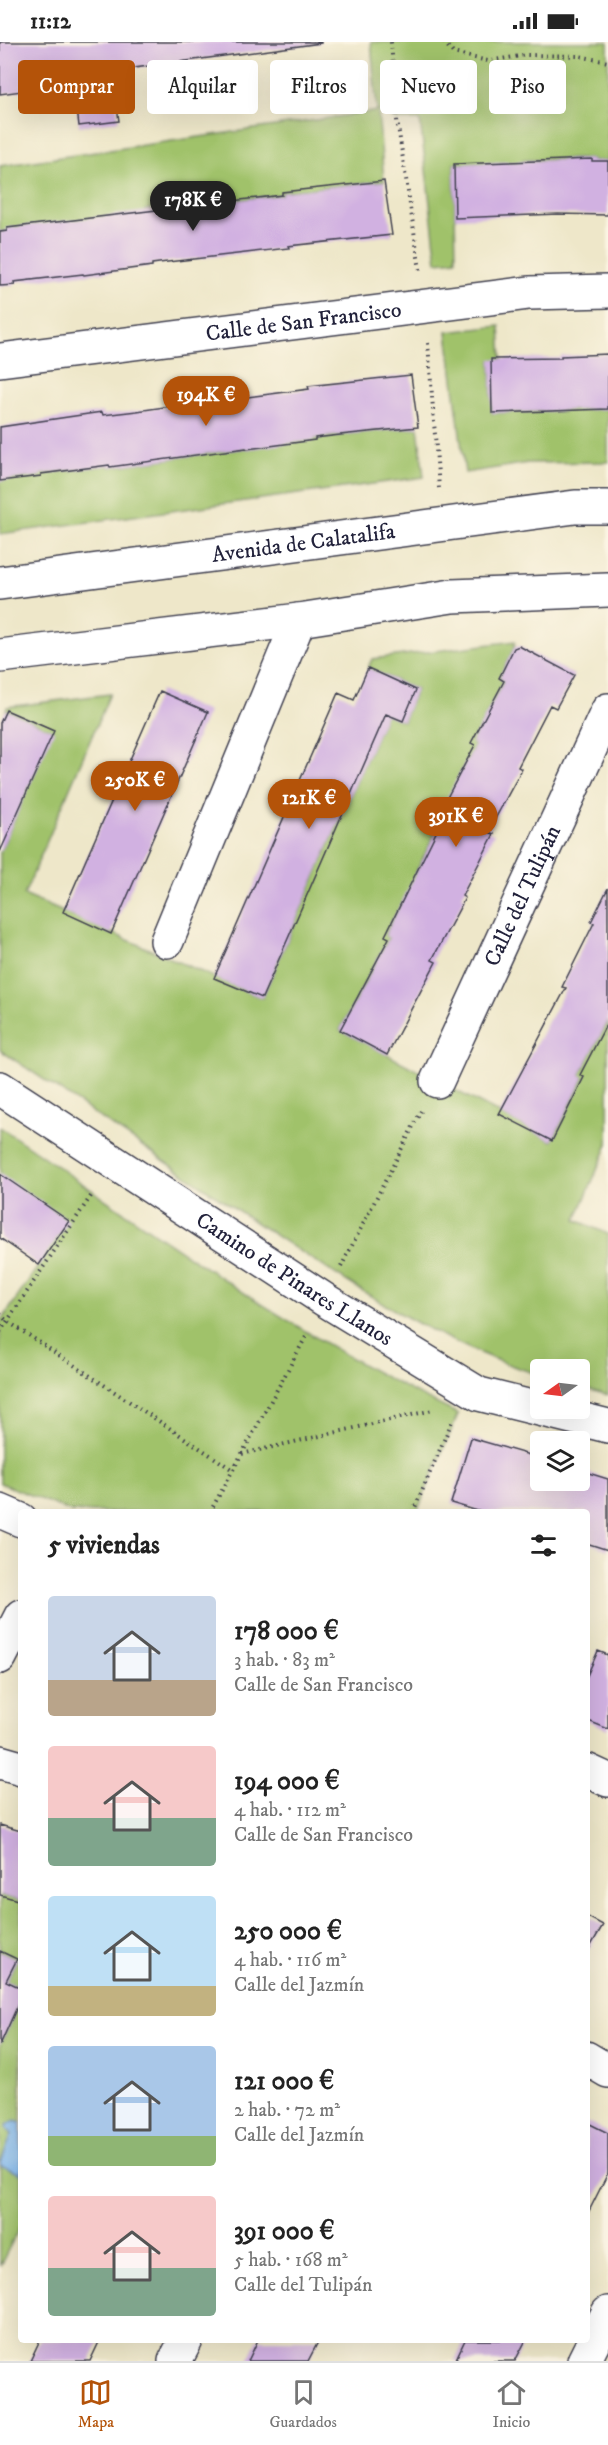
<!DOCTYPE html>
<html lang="es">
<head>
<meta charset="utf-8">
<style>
	:root { --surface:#fff; --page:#f6f6f6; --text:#222; --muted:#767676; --line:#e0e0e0; --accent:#b45309 }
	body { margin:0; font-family:"IM FELL DW Pica",serif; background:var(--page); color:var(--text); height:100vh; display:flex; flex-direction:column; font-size:22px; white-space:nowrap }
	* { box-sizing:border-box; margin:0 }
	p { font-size:20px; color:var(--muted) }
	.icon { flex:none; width:33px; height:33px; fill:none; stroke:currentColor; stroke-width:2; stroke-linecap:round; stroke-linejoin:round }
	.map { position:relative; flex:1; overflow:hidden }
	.panel { position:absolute; left:18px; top:1467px; width:572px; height:834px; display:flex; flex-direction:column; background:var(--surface); border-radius:6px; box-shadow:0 6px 24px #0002 }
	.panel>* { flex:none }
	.guide { position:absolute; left:18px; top:18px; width:573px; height:54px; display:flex; gap:12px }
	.needle { width:39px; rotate:256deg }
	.controls { position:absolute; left:530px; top:1317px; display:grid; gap:12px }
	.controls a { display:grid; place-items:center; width:60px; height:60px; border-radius:6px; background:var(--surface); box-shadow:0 6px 24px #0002; font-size:30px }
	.price { position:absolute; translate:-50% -51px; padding:0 14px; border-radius:21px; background:var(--accent); color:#fff; font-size:20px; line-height:39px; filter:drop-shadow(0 2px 3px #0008) }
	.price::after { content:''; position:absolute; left:50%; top:36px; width:18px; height:14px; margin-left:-9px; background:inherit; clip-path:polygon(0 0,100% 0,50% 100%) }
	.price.active { background:#222; color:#fff }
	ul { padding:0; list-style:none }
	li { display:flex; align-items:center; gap:18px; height:150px; padding:0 30px }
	li span { display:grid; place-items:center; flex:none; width:168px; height:120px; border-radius:6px; color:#555 }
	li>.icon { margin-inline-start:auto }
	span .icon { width:72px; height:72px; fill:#fffc; stroke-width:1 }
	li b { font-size:26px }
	h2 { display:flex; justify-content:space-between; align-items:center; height:72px; padding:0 30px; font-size:26px }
	.chip { padding:0 21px; border-radius:6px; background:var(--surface); box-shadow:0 6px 24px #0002; font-size:21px; line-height:54px }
	.chip.active { background:var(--accent); color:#fff }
	.status { display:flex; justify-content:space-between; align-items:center; height:42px; padding:0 30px; background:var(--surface); direction:ltr }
	.status svg { height:16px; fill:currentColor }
	.menu { display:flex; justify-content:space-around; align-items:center; height:84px; border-top:2px solid var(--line); background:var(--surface); font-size:16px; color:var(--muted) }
	.menu a { display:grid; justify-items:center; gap:3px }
	.menu .active { color:var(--accent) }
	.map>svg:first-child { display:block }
</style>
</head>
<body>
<div class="status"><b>11:12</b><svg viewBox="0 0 49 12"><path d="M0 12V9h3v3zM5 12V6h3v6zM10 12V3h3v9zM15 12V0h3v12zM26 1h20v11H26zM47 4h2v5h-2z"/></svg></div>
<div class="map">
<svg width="608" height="2319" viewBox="0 0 608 2319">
	<rect width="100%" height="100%" fill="#fcf5e5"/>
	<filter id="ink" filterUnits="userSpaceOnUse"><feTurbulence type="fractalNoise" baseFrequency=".0167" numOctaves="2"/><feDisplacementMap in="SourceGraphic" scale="12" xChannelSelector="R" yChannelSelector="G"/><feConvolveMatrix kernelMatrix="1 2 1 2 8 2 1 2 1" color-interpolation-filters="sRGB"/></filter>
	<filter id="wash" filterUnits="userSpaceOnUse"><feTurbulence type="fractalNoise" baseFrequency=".008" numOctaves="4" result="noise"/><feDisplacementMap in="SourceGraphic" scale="24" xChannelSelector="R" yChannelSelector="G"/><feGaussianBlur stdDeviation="1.35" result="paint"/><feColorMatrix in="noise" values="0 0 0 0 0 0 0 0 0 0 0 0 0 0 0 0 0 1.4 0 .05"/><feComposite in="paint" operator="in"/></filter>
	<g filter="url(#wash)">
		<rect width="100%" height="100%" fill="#eee7c9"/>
		<path fill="#a0c26b" stroke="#617253" stroke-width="1.5" d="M371,0H608V119H592V117L523,118V120L454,122L456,218L437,220L420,78H397L378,69L384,139L282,150V153L145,168V171L0,190V124L377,69Z
			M500,284L502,317L491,318L492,371L608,367V420L528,421L465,431L447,290Z
			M418,385L424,435L0,492V439L40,434L41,432L109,423L110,425L246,406L247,407L349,392Z
			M515,599L514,606L499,636L504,639L472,700L475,703L459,734L447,768L416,830L418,831L385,893L389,896L340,988L552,1099L584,1036L580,1033L608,979V1102L576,1178L608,1192V1353L579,1345V1328H540V1333C440,1303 351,1243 264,1186C176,1127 88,1068 0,1008V810L53,689L6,668L7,665L110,652L24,853L262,956L386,672L403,679L416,648L368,626L372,617Z
			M0,1085C149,1186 295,1295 458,1372L417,1470H72L0,1441V1281L39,1223L0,1132Z
			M0,1853L21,1859V1946L6,1939L17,1917L0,1909Z
			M21,1956V2182L0,2224V2003Z"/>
		<path fill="#80b9f0" stroke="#516e96" stroke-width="1.5" d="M15,2078L21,2081V2132L0,2123L12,2092L7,2087V2083Z"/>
		<g id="blocks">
			<path fill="#d1b1e1" d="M0,0H321V1L112,29L119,79L79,84L74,42L0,52Z
				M592,117V119H608V173L558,172L455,176L454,122Z
				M384,139L392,193L288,204L289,206L159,221L152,222V224L84,233L83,232L14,240L15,243L0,244V190L7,189V186L282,153V150Z
				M608,312V367L492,371L491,317L561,316V314Z
				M411,333L418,385L349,392L315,396V398L247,407L246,406L110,425L109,423L41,432V434L0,439V385L95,371L102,370L103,373L137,369L172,364L171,361L240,353V356L309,347L308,344Z
				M519,604L574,633L556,666L550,663L518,725L522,727L488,790L494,792L462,854L465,856L432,918L436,920L387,1013L340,988L389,896L385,894L447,768L442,765L475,703L471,701L504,639L499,636L514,606Z
				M368,626L416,648L403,679L386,672L262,956L214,936L338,651L354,658Z
				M160,649L208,670L111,892L63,870Z
				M6,668L54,689L0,810V681Z
				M608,846V979L580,1033L584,1035L552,1099L499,1072L566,946L562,945L594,881L591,880Z
				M0,1132L69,1179L39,1223L0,1196Z
				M471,1396L540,1416V1438H579V1428L608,1437V1508L586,1501V1470H481L451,1461Z
				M598,1609L608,1613V1687L586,1678V1636Z
				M0,1783L21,1789V1859L0,1853Z
				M586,1874L603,1883L586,1912Z
				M0,1909L17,1917L6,1939L21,1946V1956L0,2003Z
				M586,2080L608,2091V2131L586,2175Z
				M40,2298H100L90,2319H30Z
				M258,2298H319L308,2319H248Z
				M465,2298H526L515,2319H455Z"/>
		</g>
	</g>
	<g filter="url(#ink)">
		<use href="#blocks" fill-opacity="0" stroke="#414050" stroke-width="1.5"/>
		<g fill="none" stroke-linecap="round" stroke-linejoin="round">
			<g stroke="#414050" stroke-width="36">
				<g id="minor">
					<path id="s1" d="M0,318L529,251L608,249"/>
					<path id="s2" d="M0,541L575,465H608"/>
					<path d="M0,614L299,578L452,554L608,548"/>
					<path d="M167,899L299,578"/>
					<path id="s3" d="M437,1039L608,668"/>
					<path id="s4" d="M0,1046L325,1258L479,1352L608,1384"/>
					<path d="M0,1469L21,1478"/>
					<path d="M0,1615L21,1574"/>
					<path d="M0,1720L21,1726"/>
					<path d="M586,1728L608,1738"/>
					<path d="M586,2016L608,2029"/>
					<path d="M175,2319L186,2298"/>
					<path d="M584,2319L608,2271"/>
				</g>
			</g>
			<path stroke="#414050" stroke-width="4" stroke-dasharray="1.5 4.5" stroke-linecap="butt" d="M391,0L397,78L420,228
				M444,0L453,11L488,19L527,13L579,14L608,20
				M428,301L439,446
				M341,1225L421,1069
				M0,1272L7,1279L233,1428
				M0,1290L93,1151
				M242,1412L433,1368
				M210,1470L308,1291
				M413,1470L453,1377"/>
			<use href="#minor" stroke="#fff" stroke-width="33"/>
		</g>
	</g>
	<g text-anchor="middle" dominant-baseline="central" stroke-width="6" stroke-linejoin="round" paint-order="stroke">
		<g font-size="22" fill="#22223b" stroke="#fcf5e5">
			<text stroke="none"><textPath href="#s1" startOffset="306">Calle de San Francisco</textPath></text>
			<text stroke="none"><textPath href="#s2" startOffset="306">Avenida de Calatalifa</textPath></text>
			<text stroke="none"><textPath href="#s3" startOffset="204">Calle del Tulipán</textPath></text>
			<text stroke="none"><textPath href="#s4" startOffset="351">Camino de Pinares Llanos</textPath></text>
		</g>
	</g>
</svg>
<div class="controls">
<a><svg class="needle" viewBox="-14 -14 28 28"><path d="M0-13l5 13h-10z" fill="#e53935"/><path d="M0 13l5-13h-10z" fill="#767676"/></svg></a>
<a><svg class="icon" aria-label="layers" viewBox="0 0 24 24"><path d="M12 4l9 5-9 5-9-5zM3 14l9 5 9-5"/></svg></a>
</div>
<b class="price active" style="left:193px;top:190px">178K €</b>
<b class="price" style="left:206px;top:385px">194K €</b>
<b class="price" style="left:135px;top:770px">250K €</b>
<b class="price" style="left:309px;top:788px">121K €</b>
<b class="price" style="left:456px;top:806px">391K €</b>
<div class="guide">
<a class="chip active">Comprar</a>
<a class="chip">Alquilar</a>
<a class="chip">Filtros</a>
<a class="chip">Nuevo</a>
<a class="chip">Piso</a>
</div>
<section class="panel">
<h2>5 viviendas<svg class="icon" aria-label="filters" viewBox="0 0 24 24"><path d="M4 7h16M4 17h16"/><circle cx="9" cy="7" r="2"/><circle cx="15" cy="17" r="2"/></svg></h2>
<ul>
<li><span style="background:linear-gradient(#c9d6e8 70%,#b9a48a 0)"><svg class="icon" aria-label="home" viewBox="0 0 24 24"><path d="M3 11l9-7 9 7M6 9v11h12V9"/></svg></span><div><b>178 000 €</b><p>3 hab. · 83 m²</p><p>Calle de San Francisco</p></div></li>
<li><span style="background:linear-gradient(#f6c9c9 60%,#7fa58c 0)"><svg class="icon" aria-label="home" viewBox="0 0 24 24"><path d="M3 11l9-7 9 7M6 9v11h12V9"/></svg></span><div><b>194 000 €</b><p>4 hab. · 112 m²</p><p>Calle de San Francisco</p></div></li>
<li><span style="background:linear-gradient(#bfe0f5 75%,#c2b280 0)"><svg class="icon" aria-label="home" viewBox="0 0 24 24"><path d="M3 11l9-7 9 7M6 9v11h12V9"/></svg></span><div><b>250 000 €</b><p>4 hab. · 116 m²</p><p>Calle del Jazmín</p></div></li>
<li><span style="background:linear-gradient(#a9c7e8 75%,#8fb573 0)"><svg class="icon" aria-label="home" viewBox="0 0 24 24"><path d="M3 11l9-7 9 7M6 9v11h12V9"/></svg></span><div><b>121 000 €</b><p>2 hab. · 72 m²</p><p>Calle del Jazmín</p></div></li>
<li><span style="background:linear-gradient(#f6c9c9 60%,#7fa58c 0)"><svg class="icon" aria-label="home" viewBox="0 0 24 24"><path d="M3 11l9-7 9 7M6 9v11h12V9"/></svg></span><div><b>391 000 €</b><p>5 hab. · 168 m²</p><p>Calle del Tulipán</p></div></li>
</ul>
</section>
</div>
<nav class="menu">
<a class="active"><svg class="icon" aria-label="map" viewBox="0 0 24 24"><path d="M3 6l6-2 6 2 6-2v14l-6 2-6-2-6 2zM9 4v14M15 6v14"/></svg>Mapa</a>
<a><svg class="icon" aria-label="saved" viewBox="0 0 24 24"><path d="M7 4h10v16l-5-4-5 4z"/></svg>Guardados</a>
<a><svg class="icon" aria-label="home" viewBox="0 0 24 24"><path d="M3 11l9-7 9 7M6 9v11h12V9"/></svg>Inicio</a>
</nav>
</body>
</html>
